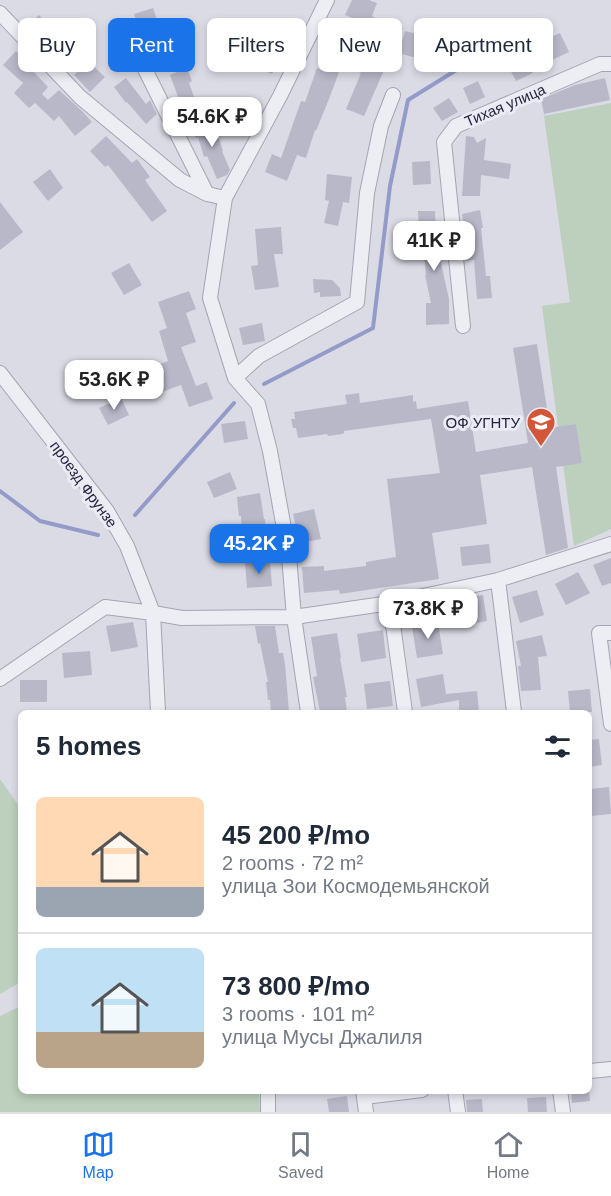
<!DOCTYPE html>
<html lang="en">
<head>
<meta charset="utf-8">
<style>
	:root { --surface:#fff; --page:#f2f2f3; --text:#1f2937; --muted:#747a83; --line:#e0e1e3; --accent:#1a73e8 }
	body { margin:0; font-family:Arial,sans-serif; background:var(--page); color:var(--text); height:100vh; display:flex; flex-direction:column; font-size:22px; white-space:nowrap }
	* { box-sizing:border-box; margin:0 }
	p { font-size:20px; color:var(--muted) }
	.icon { flex:none; width:33px; height:33px; fill:none; stroke:currentColor; stroke-width:2; stroke-linecap:round; stroke-linejoin:round }
	.map { position:relative; flex:1; overflow:hidden }
	.sheet { position:absolute; left:18px; top:710px; width:574px; height:384px; display:flex; flex-direction:column; background:var(--surface); border-radius:9px; box-shadow:0 3px 9px #0003 }
	.sheet>* { flex:none }
	.guide { position:absolute; left:18px; top:18px; width:576px; height:54px; display:flex; gap:12px }
	.price { position:absolute; translate:-50% -51px; padding:0 14px; border-radius:12px; background:#fff; color:#222; font-size:20px; line-height:39px; filter:drop-shadow(0 2px 3px #0008) }
	.price::after { content:''; position:absolute; left:50%; top:36px; width:18px; height:14px; margin-left:-9px; background:inherit; clip-path:polygon(0 0,100% 0,50% 100%) }
	.price.selected { background:var(--accent); color:#fff }
	ul { padding:0; list-style:none }
	li { display:flex; align-items:center; gap:18px; height:150px; padding:0 18px }
	li+li { border-top:2px solid var(--line) }
	li span { display:grid; place-items:center; flex:none; width:168px; height:120px; border-radius:9px; color:#555 }
	li>.icon { margin-inline-start:auto }
	span .icon { width:72px; height:72px; fill:#fffc; stroke-width:1 }
	li b { font-size:26px }
	h2 { display:flex; justify-content:space-between; align-items:center; height:72px; padding:0 18px; font-size:26px }
	.pill { padding:0 21px; border-radius:9px; background:var(--surface); box-shadow:0 3px 9px #0003; font-size:21px; line-height:54px }
	.pill.selected { background:var(--accent); color:#fff }
	.dock { display:flex; justify-content:space-around; align-items:center; height:84px; border-top:2px solid var(--line); background:var(--surface); font-size:16px; color:var(--muted) }
	.dock a { display:grid; justify-items:center; gap:3px }
	.dock .selected { color:var(--accent) }
	.map>svg:first-child { display:block }
</style>
</head>
<body>
<div class="map">
<svg width="611" height="1112" viewBox="0 0 611 1112">
	<rect width="100%" height="100%" fill="#dbdbe6"/>
	<path fill="#bcd0bd" d="M611,103V529L574,546L542,306L570,302L544,116Z
		M0,779L21,809V982L0,994Z
		M21,1006V1090L259,1091L260,1112H0V1016Z"/>
	<g fill="none" stroke-linecap="round" stroke-linejoin="round">
		<path stroke="#949bc8" stroke-width="4" d="M264,384L373,328L390,186L408,100L479,56L543,24
			M0,491L40,521L98,535
			M135,515L234,403"/>
	</g>
	<path fill="#b8b8c9" d="M352,0H369L377,3L372,16L393,30L391,35L387,33L373,54L388,61L364,116L346,109L361,73L342,64L329,99L316,131L315,130L306,158L297,155L287,181L265,172L272,154L281,158L301,101L305,102L317,68L321,70L338,33L363,44L374,27L345,15Z
		M153,8L163,37L166,35L171,48L155,54L144,27L139,29L134,14Z
		M39,15L57,35L53,38L73,53L65,64L54,56L27,26Z
		M274,25L288,30L277,59L279,60L272,74L258,68L270,40L269,39Z
		M405,31L422,35L416,58L399,53Z
		M560,33L569,52L552,60L542,41Z
		M16,51L36,70L34,72L48,87L42,94L48,100L59,90L82,111L92,122L75,136L59,116L54,121L35,103L29,108L14,93L23,83L3,65Z
		M523,54L533,73L516,81L506,62Z
		M88,61L105,77L90,92L74,75Z
		M187,68L192,81L189,83L198,108L184,113L170,75Z
		M126,78L146,104L150,100L157,114L146,124L127,102L126,103L114,87Z
		M605,78L610,100L544,114L541,99L575,85Z
		M478,81L485,97L470,104L463,88Z
		M449,98L458,112L442,121L433,108Z
		M210,120L218,139H219L223,151H222L230,170L227,175L217,179L207,156L204,157L198,137L196,138L192,128Z
		M106,136L132,163L137,159L150,177L145,180L167,211L152,222L108,165L105,167L90,151Z
		M466,136L474,137L477,143L486,138L484,160L511,164L509,179L481,175L480,196H462Z
		M430,161L431,184L413,185L412,162Z
		M50,169L63,188L48,201L33,182Z
		M327,174L352,177L349,203L343,202L338,226L324,223L329,201L325,200Z
		M0,202L23,232L0,250Z
		M480,210L483,228H481L486,276H490L492,298L477,299L474,260L465,261L464,244H467L462,214Z
		M418,211H435L436,243H442L443,259H440L449,299V324L426,325V303H431L425,275H426L422,229H419Z
		M281,227L283,254H274L279,287L255,290L251,266L258,265L255,229Z
		M129,263L142,285L124,295L111,273Z
		M313,279L332,280L340,288L341,296L320,297V292L314,293Z
		M189,291L196,309L186,313L196,342L181,347L196,386L207,382L213,399L189,407L181,385L162,392L153,367L168,361L159,331L167,328L158,302Z
		M262,323L265,341L243,345L239,328Z
		M537,344L550,428L576,424L582,463L556,467L568,548L546,555L532,467L480,475L487,524L432,533L439,579L340,594L339,590L304,593L302,567L324,566V571L366,566V562L396,557L387,479L440,473L431,419L344,431V433L342,434L328,436L327,434L298,438L296,428H293L291,419H295L294,412L347,404L345,395L359,393L360,403L413,395V402L416,401L417,409L468,401L476,452L528,443L513,348Z
		M121,398L129,415L108,425L99,408Z
		M245,421L248,439L224,443L221,424Z
		M230,472L237,489L214,498L207,482Z
		M260,493L264,519H265L266,536L242,538L241,516H239L237,497Z
		M314,509L321,539L300,543L293,514Z
		M489,544L491,563L462,566L460,547Z
		M611,558V583L602,586L593,565Z
		M270,561L272,586L247,588L245,563Z
		M578,572L590,593L566,605L555,584Z
		M537,590L544,615L520,623L512,597Z
		M483,595L487,621L465,625L461,599Z
		M133,622L138,647L111,652L106,626Z
		M438,623L443,654L417,658L412,627Z
		M255,626H275L279,653H283L285,664L289,712H271L270,700H268L266,682H268L260,643L258,644Z
		M383,630L386,658L361,662L357,634Z
		M337,633L341,658H340L347,697H345L347,712H320L313,677L317,676L311,637Z
		M542,635L547,656L538,657L541,690L521,691L518,666H521L516,641Z
		M90,651L92,675L64,678L62,653Z
		M443,674L446,694L477,691L479,712H459V700L421,707L416,679Z
		M20,680H47V702H20Z
		M390,681L393,706L367,709L364,684Z
		M590,689L592,712H570L568,691Z
		M599,739L602,765L590,767V740Z
		M609,787L611,814L590,816V789Z
		M571,1090H589L590,1101L572,1103Z
		M347,1096L349,1112H329L327,1099Z
		M546,1097L547,1112H528L527,1098Z
		M482,1099L483,1112H467L466,1100Z"/>
	<g fill="none" stroke-linecap="round" stroke-linejoin="round">
		<g stroke="#a4a4b3" stroke-width="16">
			<path id="street" d="M0,13L80,97L180,180L207,194L225,198
				M128,35L207,194
				M463,326L444,142L456,126L600,64H611
				M0,373L107,511L127,546L153,613L158,712
				M235,378L259,356L357,302L367,193L381,126L393,95
				M498,580L514,712
				M390,603L405,712
				M611,633H599L611,724
				M0,679L105,607L153,613L182,618L294,617L390,603L498,580L611,544
				M308,712L294,617L289,556L270,451L258,404L235,378L210,298L225,198L280,96L327,0
				M590,1071L611,1069
				M268,1090V1112
				M363,1090L366,1112
				M455,1090L458,1112
				M560,1090L563,1112
				M364,1097L422,1090"/>
		</g>
		<use href="#street" stroke="#edeef4" stroke-width="14"/>
	</g>
	<defs>
		<g id="university-pin" transform="scale(1.5)"><path d="M0 17L-7.5 6A9.5 9.5 0 1 1 7.5 6Z" fill="#d35638" stroke="#eaebf4"/><path d="M0-5L7-2L0 1L-7-2ZM-4 1L0 2.5L4 1V4Q0 6-4 4Z" fill="#fff"/></g>
	</defs>
	<g fill-rule="evenodd">
		<use href="#university-pin" x="541" y="422"/>
	</g>
	<g text-anchor="middle" dominant-baseline="central" stroke-width="6" stroke-linejoin="round" paint-order="stroke">
		<g font-size="15" fill="#24253c" stroke="#eaebf4">
			<text transform="translate(505 105) rotate(-23)">Тихая улица</text>
			<text transform="translate(84 484) rotate(54)">проезд Фрунзе</text>
		</g>
		<g font-size="15" fill="#24253c" stroke="#eaebf4" text-anchor="end">
			<text x="520" y="422">ОФ УГНТУ</text>
		</g>
	</g>
</svg>
<b class="price" style="left:212px;top:148px">54.6K ₽</b>
<b class="price" style="left:434px;top:272px">41K ₽</b>
<b class="price" style="left:114px;top:411px">53.6K ₽</b>
<b class="price selected" style="left:259px;top:575px">45.2K ₽</b>
<b class="price" style="left:428px;top:640px">73.8K ₽</b>
<div class="guide">
<a class="pill">Buy</a>
<a class="pill selected">Rent</a>
<a class="pill">Filters</a>
<a class="pill">New</a>
<a class="pill">Apartment</a>
</div>
<section class="sheet">
<h2>5 homes<svg class="icon" aria-label="filters" viewBox="0 0 24 24"><path d="M4 7h16M4 17h16"/><circle cx="9" cy="7" r="2"/><circle cx="15" cy="17" r="2"/></svg></h2>
<ul>
<li><span style="background:linear-gradient(#ffd9b3 75%,#9aa5b1 0)"><svg class="icon" aria-label="home" viewBox="0 0 24 24"><path d="M3 11l9-7 9 7M6 9v11h12V9"/></svg></span><div><b>45 200 ₽/mo</b><p>2 rooms · 72 m²</p><p>улица Зои Космодемьянской</p></div></li>
<li><span style="background:linear-gradient(#bfe0f5 70%,#b9a48a 0)"><svg class="icon" aria-label="home" viewBox="0 0 24 24"><path d="M3 11l9-7 9 7M6 9v11h12V9"/></svg></span><div><b>73 800 ₽/mo</b><p>3 rooms · 101 m²</p><p>улица Мусы Джалиля</p></div></li>
</ul>
</section>
</div>
<nav class="dock">
<a class="selected"><svg class="icon" aria-label="map" viewBox="0 0 24 24"><path d="M3 6l6-2 6 2 6-2v14l-6 2-6-2-6 2zM9 4v14M15 6v14"/></svg>Map</a>
<a><svg class="icon" aria-label="saved" viewBox="0 0 24 24"><path d="M7 4h10v16l-5-4-5 4z"/></svg>Saved</a>
<a><svg class="icon" aria-label="home" viewBox="0 0 24 24"><path d="M3 11l9-7 9 7M6 9v11h12V9"/></svg>Home</a>
</nav>
</body>
</html>
